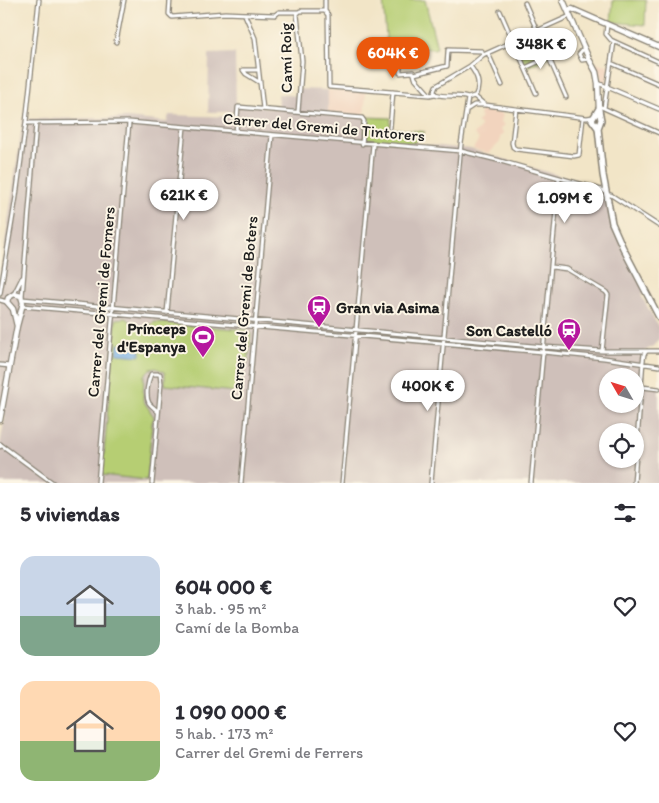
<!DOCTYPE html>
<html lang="es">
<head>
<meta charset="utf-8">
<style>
	:root { --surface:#fff; --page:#f7f7f7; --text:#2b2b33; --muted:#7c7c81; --accent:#ea580c }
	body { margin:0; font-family:Itim,sans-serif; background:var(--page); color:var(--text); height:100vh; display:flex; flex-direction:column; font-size:19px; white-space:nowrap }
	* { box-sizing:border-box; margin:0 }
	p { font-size:16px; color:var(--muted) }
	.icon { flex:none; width:28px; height:28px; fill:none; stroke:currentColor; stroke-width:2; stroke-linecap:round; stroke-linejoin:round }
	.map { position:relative; height:483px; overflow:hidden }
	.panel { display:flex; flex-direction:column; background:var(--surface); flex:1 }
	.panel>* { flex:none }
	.needle { width:32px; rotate:309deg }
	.fabs { position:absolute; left:599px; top:368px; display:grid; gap:10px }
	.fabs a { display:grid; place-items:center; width:45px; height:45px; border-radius:50%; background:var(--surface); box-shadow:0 1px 4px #0004; font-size:25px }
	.price { position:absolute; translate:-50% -42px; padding:0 11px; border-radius:18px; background:#fff; color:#222; font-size:16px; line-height:32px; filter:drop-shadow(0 1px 2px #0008) }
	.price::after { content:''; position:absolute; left:50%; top:30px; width:15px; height:11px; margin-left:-8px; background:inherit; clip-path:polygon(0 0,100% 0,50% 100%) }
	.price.on { background:var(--accent); color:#fff }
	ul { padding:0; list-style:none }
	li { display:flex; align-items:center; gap:15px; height:125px; padding:0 20px }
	li span { display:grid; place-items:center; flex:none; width:140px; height:100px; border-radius:15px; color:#555 }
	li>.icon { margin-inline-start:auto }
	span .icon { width:60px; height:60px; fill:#fffc; stroke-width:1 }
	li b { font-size:21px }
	h2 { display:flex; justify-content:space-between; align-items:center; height:60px; padding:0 20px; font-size:21px }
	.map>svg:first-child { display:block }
</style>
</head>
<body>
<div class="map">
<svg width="659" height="483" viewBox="0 0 659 483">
	<rect width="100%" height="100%" fill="#fcf5e5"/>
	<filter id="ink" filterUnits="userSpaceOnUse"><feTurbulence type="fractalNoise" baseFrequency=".02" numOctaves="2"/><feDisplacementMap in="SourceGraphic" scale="10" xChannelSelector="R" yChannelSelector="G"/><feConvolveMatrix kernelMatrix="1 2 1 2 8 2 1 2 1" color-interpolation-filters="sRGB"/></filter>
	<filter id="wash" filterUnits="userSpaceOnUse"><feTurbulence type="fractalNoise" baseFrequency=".0096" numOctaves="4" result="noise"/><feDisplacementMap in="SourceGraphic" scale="20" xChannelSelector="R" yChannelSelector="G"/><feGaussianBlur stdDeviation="1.12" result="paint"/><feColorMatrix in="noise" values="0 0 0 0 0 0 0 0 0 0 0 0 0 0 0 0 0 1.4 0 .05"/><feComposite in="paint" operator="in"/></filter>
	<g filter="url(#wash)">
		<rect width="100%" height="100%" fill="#f2e5c7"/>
		<path fill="#f2d4be" d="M594,63L609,65L606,84L601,82V77Z
			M328,90L366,92L364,116L328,113Z
			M481,109L488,110L494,114L499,111L503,116L500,121L504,125L500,129L504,133L500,137V142L489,153L473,149L479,139L474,134L481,127L477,122L481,118L479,116Z"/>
		<path fill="#cfc0ba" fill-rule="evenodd" d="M235,53L236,105L279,109L278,94L298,96L299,89L328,90V113L366,116L364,139L470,149L591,185L606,195L612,223L645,292L641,295L659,328V339L656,344L642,353L640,384L659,386V483H0V445L5,416L0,414V277L23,119L126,118L167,122L169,115L235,117L236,112H208L209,54ZM608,376H635V404H608ZM608,431H635V459H608Z"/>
		<path fill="#b6ce73" stroke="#697548" d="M383,0H425L437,48L434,49L387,48Z
			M613,0H646L645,25L611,22Z
			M537,31L549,57L525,68L513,42Z
			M366,117L391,118L390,128L425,132L414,143L364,139Z
			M127,318L135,327H147L155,322L247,330L251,334L248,363H243L240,375H238L236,392L165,385V372L156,368L150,369L144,375L143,400L154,417L152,423L147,480L102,475L116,319Z"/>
		<path fill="#74aee5" stroke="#486580" d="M118,344L141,346L140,356L117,354Z"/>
	</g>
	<g filter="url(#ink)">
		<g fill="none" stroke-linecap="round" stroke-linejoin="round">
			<g stroke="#878072" stroke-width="5.5">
				<path id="minor" d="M39,0L26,122L29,123L129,122L461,151L497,160L605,191
					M170,0L169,14L172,17L225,13L275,15L279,12H298
					M525,3L566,97
					M325,11L328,15L329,87L430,95L435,94
					M500,11L536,93
					M245,15L255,38L263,109
					M607,24L606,34L611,40L659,62
					M116,42L124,0
					M584,48L579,54L582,60L589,59
					M488,53L502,85
					M400,62V73L413,72L414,74
					M611,63L659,84
					M470,66L483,55L570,16
					M525,68L549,57
					M258,70H243L246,74L259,82
					M598,83L659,109
					M430,95L415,78L414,74L447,66L448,50L482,51L483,55
					M468,98C457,94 446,98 435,94L434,91L436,86L470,66C478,76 481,85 475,97
					M599,106L659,133
					M604,108L614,42
					M468,109L474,105H485L587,118L593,117
					M516,109L512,143L513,147L516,149L574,156L579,155L583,118
					M298,112L302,61L297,14L300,11H325V0
					M390,128L393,92
					M236,132L238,107L362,118L364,121L362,144
					M606,195H611L659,226
					M552,267L567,269L606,292L608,295L602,351
					M0,294L16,197L26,122
					M14,294L22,278
					M22,297L36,123
					M22,299L544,347L602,351H659
					M0,300L7,302
					M22,306L543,352L604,358L659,366
					M167,313L184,127
					M0,365L10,366
					M642,387L659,389
					M0,444L53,483
					M98,483L129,123
					M152,483L161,384L160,374H151C148,381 145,396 149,403C151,406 156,409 158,412
					M241,483L272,135
					M342,483L373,144
					M431,483L461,144L468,98L474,96L485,105
					M531,483L559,178
					M634,483L643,361L644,354L647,351"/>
			</g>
			<g stroke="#878072" stroke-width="7">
				<path id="tertiary" d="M563,0L589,59L596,72L598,83L599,110
					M568,11L572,9L659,47
					M0,420L17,326L23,303L21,296L14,294L8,298L7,302L13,309L17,326
					M0,445V446"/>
			</g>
			<g stroke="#878072" stroke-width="8">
				<path id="secondary" d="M599,110L601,120L598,128L603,175L612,223L623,248L659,317
					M598,128L592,120L598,110"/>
			</g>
			<use href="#minor" stroke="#fff" stroke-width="3"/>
			<use href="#tertiary" stroke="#fff" stroke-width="4.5"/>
			<use href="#secondary" stroke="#fff" stroke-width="5"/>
		</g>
	</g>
	<defs>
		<g id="station-pin" transform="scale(1.25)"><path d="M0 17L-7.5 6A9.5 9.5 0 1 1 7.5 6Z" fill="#b5179e" stroke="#fcf5e5"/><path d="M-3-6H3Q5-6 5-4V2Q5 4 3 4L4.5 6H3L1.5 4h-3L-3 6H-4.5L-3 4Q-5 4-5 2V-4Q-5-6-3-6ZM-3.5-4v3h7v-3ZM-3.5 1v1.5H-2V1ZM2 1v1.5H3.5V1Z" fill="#fff"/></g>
		<g id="stadium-pin" transform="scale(1.25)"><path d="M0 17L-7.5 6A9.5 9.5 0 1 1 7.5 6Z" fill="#b5179e" stroke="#fcf5e5"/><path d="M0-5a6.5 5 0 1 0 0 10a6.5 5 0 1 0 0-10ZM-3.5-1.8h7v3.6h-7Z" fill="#fff"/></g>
	</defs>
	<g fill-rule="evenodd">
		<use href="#station-pin" x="319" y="307"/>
		<use href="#station-pin" x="569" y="330"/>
		<use href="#stadium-pin" x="203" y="337"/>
	</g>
	<g text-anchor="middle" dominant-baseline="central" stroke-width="4" stroke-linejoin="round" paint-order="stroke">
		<g font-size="16" fill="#1c1c1c" stroke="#fcf5e5">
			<text transform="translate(286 58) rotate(-91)">Camí Roig</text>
			<text transform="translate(324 127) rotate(5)">Carrer del Gremi de Tintorers</text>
			<text transform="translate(101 302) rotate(-85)">Carrer del Gremi de Forners</text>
			<text transform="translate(244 308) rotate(-85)">Carrer del Gremi de Boters</text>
		</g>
		<g font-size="16" font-weight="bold" fill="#1c1c1c" stroke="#fcf5e5" text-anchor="end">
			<text x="336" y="307" text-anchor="start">Gran via Asima</text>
			<text x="186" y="328">Prínceps<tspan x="186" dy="18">d'Espanya</tspan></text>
			<text x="552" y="330">Son Castelló</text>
		</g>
	</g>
</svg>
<div class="fabs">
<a><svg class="needle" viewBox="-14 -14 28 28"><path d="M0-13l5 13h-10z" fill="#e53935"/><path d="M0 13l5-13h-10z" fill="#7c7c81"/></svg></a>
<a><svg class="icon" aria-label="locate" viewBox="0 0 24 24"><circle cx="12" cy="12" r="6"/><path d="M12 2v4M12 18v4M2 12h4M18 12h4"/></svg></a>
</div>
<b class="price" style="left:541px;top:70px">348K €</b>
<b class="price on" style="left:393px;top:79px">604K €</b>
<b class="price" style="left:184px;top:221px">621K €</b>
<b class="price" style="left:565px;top:224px">1.09M €</b>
<b class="price" style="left:428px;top:412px">400K €</b>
</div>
<section class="panel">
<h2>5 viviendas<svg class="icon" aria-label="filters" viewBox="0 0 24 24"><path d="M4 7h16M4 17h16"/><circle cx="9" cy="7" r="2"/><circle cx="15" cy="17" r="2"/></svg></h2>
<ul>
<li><span style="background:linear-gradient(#c9d6e8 60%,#7fa58c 0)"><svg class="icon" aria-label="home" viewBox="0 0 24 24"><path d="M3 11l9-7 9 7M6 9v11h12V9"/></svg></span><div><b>604 000 €</b><p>3 hab. · 95 m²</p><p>Camí de la Bomba</p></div><svg class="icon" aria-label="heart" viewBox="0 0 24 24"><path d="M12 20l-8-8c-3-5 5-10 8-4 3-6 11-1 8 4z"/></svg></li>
<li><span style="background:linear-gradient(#ffd9b3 60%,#8fb573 0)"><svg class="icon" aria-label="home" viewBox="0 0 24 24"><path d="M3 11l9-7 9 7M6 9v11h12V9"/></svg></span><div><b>1 090 000 €</b><p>5 hab. · 173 m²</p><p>Carrer del Gremi de Ferrers</p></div><svg class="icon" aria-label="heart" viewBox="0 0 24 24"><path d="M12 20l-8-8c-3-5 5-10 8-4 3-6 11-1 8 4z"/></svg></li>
</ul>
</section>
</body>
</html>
